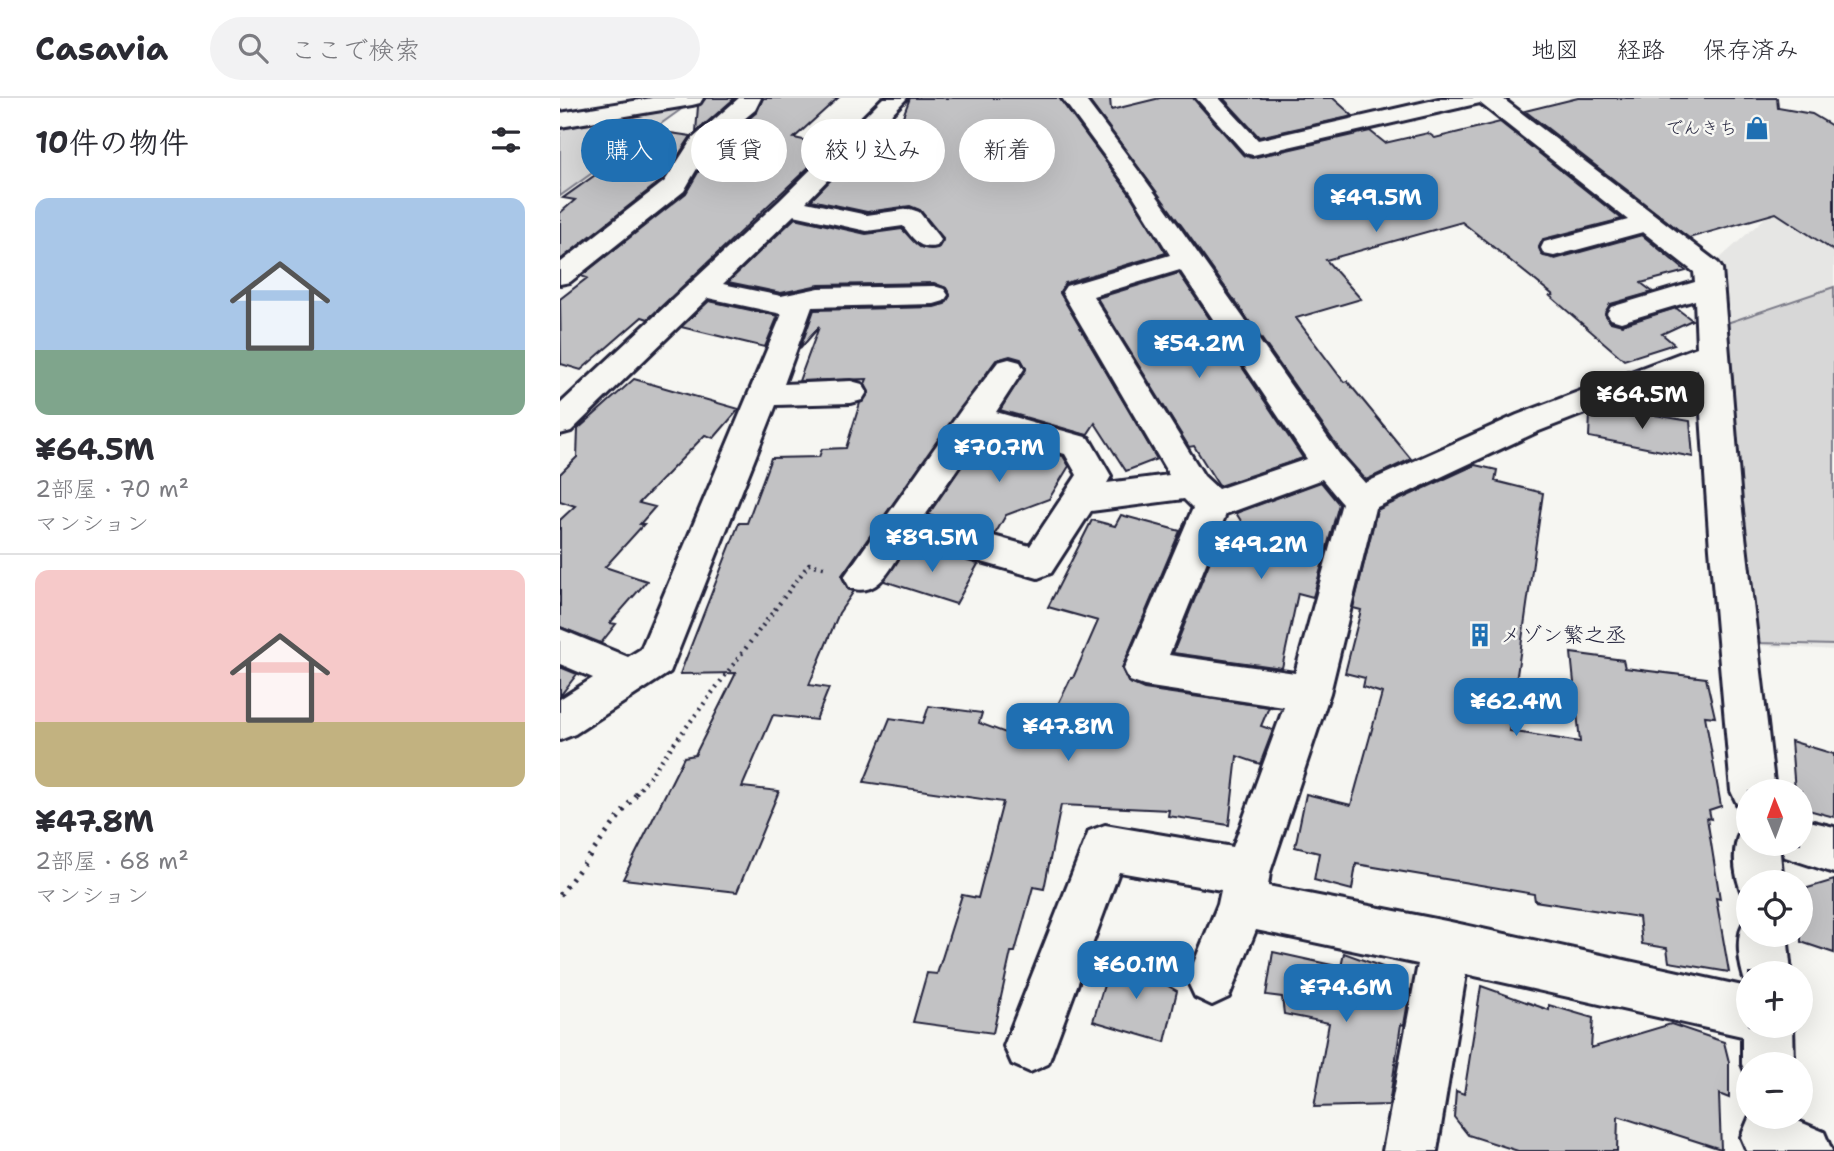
<!DOCTYPE html>
<html lang="ja">
<head>
<meta charset="utf-8">
<style>
	:root { --surface:#fff; --page:#f2f2f3; --text:#2b2b33; --muted:#7c7c81; --line:#e1e1e2; --accent:#1f6fb2 }
	body { margin:0; font-family:"Shantell Sans","Klee One",sans-serif; background:var(--page); color:var(--text); height:100vh; display:flex; flex-direction:column; font-size:26px; white-space:nowrap }
	* { box-sizing:border-box; margin:0 }
	p { font-size:23px; color:var(--muted) }
	.icon { flex:none; width:38px; height:38px; fill:none; stroke:currentColor; stroke-width:2; stroke-linecap:round; stroke-linejoin:round }
	.map { position:relative; flex:1; overflow:hidden }
	.details { display:flex; flex-direction:column; background:var(--surface); width:560px }
	.details>* { flex:none }
	.banner { position:absolute; left:21px; top:21px; width:665px; height:63px; display:flex; gap:14px }
	.needle { width:46px; rotate:359deg }
	.fabs { position:absolute; left:1176px; top:681px; display:grid; gap:14px }
	.fabs a { display:grid; place-items:center; width:77px; height:77px; border-radius:50%; background:var(--surface); box-shadow:0 7px 28px #0002; font-size:35px }
	.price { position:absolute; translate:-50% -60px; padding:0 16px; border-radius:14px; background:var(--accent); color:#fff; font-size:23px; line-height:46px; filter:drop-shadow(0 2px 4px #0008) }
	.price::after { content:''; position:absolute; left:50%; top:42px; width:21px; height:16px; margin-left:-10px; background:inherit; clip-path:polygon(0 0,100% 0,50% 100%) }
	.price.current { background:#222; color:#fff }
	ul { padding:0; list-style:none }
	li { display:grid; align-content:center; gap:14px; height:371px; padding:0 35px }
	li+li { border-top:2px solid var(--line) }
	li span { display:grid; place-items:center; height:217px; border-radius:14px; color:#555 }
	li>.icon { margin-inline-start:auto }
	span .icon { width:126px; height:126px; fill:#fffc; stroke-width:1 }
	li b { font-size:30px }
	h2 { display:flex; justify-content:space-between; align-items:center; height:84px; padding:0 35px; font-size:30px }
	.tag { padding:0 24px; border-radius:32px; background:var(--surface); box-shadow:0 7px 28px #0002; font-size:24px; line-height:63px }
	.tag.current { background:var(--accent); color:#fff }
	header { display:flex; align-items:center; gap:42px; box-sizing:border-box; height:98px; padding:0 35px; background:var(--surface); border-bottom:2px solid var(--line) }
	header strong { font-size:33px }
	nav { display:flex; gap:38px; margin-inline-start:auto; font-size:24px }
	.search { width:490px; height:63px; background:var(--page); display:flex; align-items:center; gap:18px; box-sizing:border-box; padding:0 24px; border-radius:38px; color:var(--muted); font-size:26px }
	main { display:flex; flex:1; min-height:0 }
	.map>svg:first-child { display:block }
</style>
</head>
<body>
<header>
<strong>Casavia</strong>
<div class="search"><svg class="icon" aria-label="search" viewBox="0 0 24 24"><circle cx="10" cy="10" r="6"/><path d="M15 15l6 6"/></svg>ここで検索</div>
<nav><a>地図</a><a>経路</a><a>保存済み</a></nav>
</header>
<main>
<section class="details">
<h2>10件の物件<svg class="icon" aria-label="filters" viewBox="0 0 24 24"><path d="M4 7h16M4 17h16"/><circle cx="9" cy="7" r="2"/><circle cx="15" cy="17" r="2"/></svg></h2>
<ul>
<li><span style="background:linear-gradient(#a9c7e8 70%,#7fa58c 0)"><svg class="icon" aria-label="home" viewBox="0 0 24 24"><path d="M3 11l9-7 9 7M6 9v11h12V9"/></svg></span><div><b>¥64.5M</b><p>2部屋 · 70 m²</p><p>マンション</p></div></li>
<li><span style="background:linear-gradient(#f6c9c9 70%,#c2b280 0)"><svg class="icon" aria-label="home" viewBox="0 0 24 24"><path d="M3 11l9-7 9 7M6 9v11h12V9"/></svg></span><div><b>¥47.8M</b><p>2部屋 · 68 m²</p><p>マンション</p></div></li>
</ul>
</section>
<div class="map">
<svg width="1274" height="1053" viewBox="0 0 1274 1053">
	<rect width="100%" height="100%" fill="#f6f6f2"/>
	<filter id="ink" filterUnits="userSpaceOnUse"><feTurbulence type="fractalNoise" baseFrequency=".0143" numOctaves="2"/><feDisplacementMap in="SourceGraphic" scale="14" xChannelSelector="R" yChannelSelector="G"/><feConvolveMatrix kernelMatrix="1 2 1 2 8 2 1 2 1" color-interpolation-filters="sRGB"/></filter>
	<g filter="url(#ink)">
		<path fill="#e6e6e4" d="M1274,103V189L1165,225L1198,545L1274,547V552L1177,546L1148,171L1207,118Z"/>
		<path fill="#d7d7d7" stroke="#7c7c89" stroke-width="2" d="M123,10L0,98V31Z
			M1274,189V547L1197,545L1164,226Z"/>
		<path fill="#c2c2c4" stroke="#22223b" stroke-width="2" d="M146,0H175L136,34L138,8Z
			M203,0H278L234,40L271,48L88,221L82,219L21,272L1,266L0,201L27,180L21,178L126,95L151,52L197,14Z
			M350,0H499L569,95L606,155L505,185L500,195L597,361L566,373L535,325L527,337L440,312L466,270L461,261L450,258L436,262L282,477L288,491L294,493L279,515L249,587L269,590L256,622L213,617L182,689L219,693L177,794L63,781L124,659L135,657L176,575L120,576L179,425H187L211,360L259,359L262,351L286,350L300,305L309,295L305,286L307,281L239,283L259,229L240,251L254,212L374,209L385,206L390,198L386,190L374,185L259,187L221,195L168,184L235,120L306,136L342,131L360,149L371,151L379,149L383,140L360,112L350,108L307,114L251,102L298,54L313,57L338,31Z
			M527,0H550L551,12L600,0H633L683,57L692,60L810,33L825,45L868,35L875,40L940,24L1062,121L983,141L979,149L982,157L995,161L1082,137L1126,173L1081,185L1093,194L1050,206L1045,216L1050,224L1062,227L1116,210L1132,222L1102,236L1114,246L1064,262L990,198L993,197L902,124L766,162L801,201L736,220L784,284L787,283L851,361L806,382L782,355L624,131Z
			M663,0H773L793,18L699,39Z
			M1018,0H1217L1218,10L1252,16L1274,29V153L1216,115L1129,140L965,13Z
			M97,33L131,38L103,81L0,162V115L15,102L3,100Z
			M619,175L743,360L659,388L634,348L629,349L537,200Z
			M149,203L218,218L205,249L121,229Z
			M74,281L179,311L154,340L145,337L79,405L95,409L80,426H84L45,469L87,483L50,525L56,526L41,545L0,529V422L15,408L0,403V376L17,359L18,331Z
			M1048,309L1130,323L1133,359L1029,339L1030,316Z
			M424,336L503,358L509,368L489,401L446,417L435,436L368,417Z
			M915,367L937,372L935,383L983,395L949,633L1020,644L1011,555L1063,562L1065,570L1146,580L1155,619L1145,618L1161,708L1149,712L1151,721L1147,720L1160,801L1156,800L1169,874L1109,864L1107,850L1082,846L1079,819L975,803L974,796L796,766L792,792L754,782L759,755L735,749L746,696L791,707L822,595L803,589L805,580L785,575L801,512L793,510L817,412Z
			M761,384L779,406L753,499L738,495L722,570L613,555L658,443L700,453L676,415Z
			M561,417L620,433L562,570L568,584L584,591L709,609L701,628L713,632L700,666L677,658L669,727L608,718L609,712L501,707L484,791L473,789L455,854H451L433,935L353,924L367,875L377,876L402,797L418,800L443,704L304,684L330,620L363,625L369,608L422,615L419,625L478,647L511,580H513L538,523L488,509L532,422L555,428Z
			M349,446L418,466L396,506L324,483Z
			M0,569L17,576L0,598Z
			M1231,643L1274,656V719L1241,710V693H1235Z
			M1274,782V855L1241,844V792Z
			M713,854L781,869L784,855L831,872L832,886L850,892L844,927L841,926L829,1007L754,1009L769,925L724,916L722,899L706,897Z
			M552,861L602,874L603,885L617,893L605,944L533,923Z
			M921,888L989,912V907L1033,920L1031,950L1111,926L1164,944L1169,964V1000L1159,996L1161,1051L1058,1018L1057,1053H958L908,1037L894,1019L896,993L904,996Z"/>
		<g fill="none" stroke-linecap="round" stroke-linejoin="round">
			<g stroke="#22223b" stroke-width="6">
				<path id="minor" d="M92,0H143L140,5L132,7L0,29V15Z
					M179,0H201L195,12L149,50L124,93L10,184L0,186V165L105,83L132,41Z
					M323,0H347L246,104L307,117L350,111L359,114L381,142L377,148C359,152 354,141 343,128L307,133L234,117L163,186L221,198L259,190L374,188L384,191L388,197L384,203L374,206L252,209L224,286L291,283L302,286L307,294L302,302L291,305L216,307L110,574L15,636L0,642V601L33,580L0,566V531L68,559L81,551L222,216L148,200L11,333L0,336V306L219,103Z
					M502,0H524C613,116 695,238 780,357L805,385L957,317L1137,249L1135,202L1061,224L1051,221L1047,215L1051,209L1135,184L1134,174L1083,134L994,158L984,156L981,150L984,144L1068,122L920,5L693,57L685,55L636,0H659L698,42L883,0H942L1158,165L1162,171L1181,404L1215,693H1188V712L1178,708L1171,693L1150,451L1138,271L979,333L815,410L770,595L710,774L708,788L886,823L1187,889C1179,868 1173,835 1188,818V836H1227L1231,875H1188V928H1233L1234,966H1188V981L1182,966V938L906,876L877,1053H823L858,866L696,832L669,899L652,907L635,899L627,882L658,806L661,792L559,774L488,966L470,974L452,966L444,948L529,733L545,727L673,749L724,609L584,588L570,583L564,571L633,410L624,401L531,413L491,475L478,480L348,443C332,466 321,500 290,490L284,479L402,311L438,264L449,261L460,264L464,271L436,314L529,340L551,378L547,385L609,377L502,194L506,188L610,157L571,94ZM620,172L747,361L658,391L644,378L533,198ZM423,333L505,356L517,377L470,448L364,419ZM762,381L782,405L735,575L609,557L666,416Z
					M1241,721L1274,729V775L1225,759L1219,746H1241Z
					M1188,727V746H1219L1223,784H1188V802L1184,800C1174,778 1171,753 1181,730Z
					M1192,1018H1226L1264,1034L1272,1053H1187L1181,1039L1189,1020Z"/>
			</g>
			<path stroke="#22223b" stroke-width="4.5" stroke-dasharray="2 5" stroke-linecap="butt" d="M76,696L249,466L268,470"/>
			<path stroke="#22223b" stroke-width="5" stroke-dasharray="2.5 7" stroke-linecap="butt" d="M0,797L77,695"/>
			<use href="#minor" fill="#f6f6f2" fill-rule="evenodd"/>
		</g>
	</g>
	<defs>
		<g id="shop-bare" transform="scale(1.89)"><path d="M-5-2.5h2.3a2.7 3.5 0 0 1 5.4 0H5L5.5 6h-11ZM-1.5-2.5h3a1.5 2.3 0 0 0-3 0Z" fill="#1f6fb2" stroke="#f6f6f2" stroke-width="2.5" paint-order="stroke"/></g>
		<g id="building-bare" transform="scale(1.89)"><path d="M-4-6H4V6H1V3H-1V6H-4ZM-2.5-4.3h1.7v1.8h-1.7ZM.8-4.3h1.7v1.8H.8ZM-2.5-1h1.7V.8h-1.7ZM.8-1h1.7V.8H.8Z" fill="#1f6fb2" stroke="#f6f6f2" stroke-width="2.5" paint-order="stroke"/></g>
	</defs>
	<g fill-rule="evenodd">
		<use href="#shop-bare" x="1197" y="30"/>
		<use href="#building-bare" x="920" y="537"/>
	</g>
	<g text-anchor="middle" dominant-baseline="central" stroke-width="5" stroke-linejoin="round" paint-order="stroke">
		<g font-size="18" fill="#22223b" stroke="#f6f6f2" text-anchor="end">
			<text x="1177" y="30">でんきち</text>
		</g>
		<g font-size="21" fill="#22223b" stroke="#f6f6f2" text-anchor="start">
			<text x="940" y="537">メゾン繁之丞</text>
		</g>
	</g>
</svg>
<div class="fabs">
<a><svg class="needle" viewBox="-14 -14 28 28"><path d="M0-13l5 13h-10z" fill="#e53935"/><path d="M0 13l5-13h-10z" fill="#7c7c81"/></svg></a>
<a><svg class="icon" aria-label="locate" viewBox="0 0 24 24"><circle cx="12" cy="12" r="6"/><path d="M12 2v4M12 18v4M2 12h4M18 12h4"/></svg></a>
<a>+</a>
<a>−</a>
</div>
<b class="price" style="left:816px;top:136px">¥49.5M</b>
<b class="price" style="left:639px;top:282px">¥54.2M</b>
<b class="price current" style="left:1082px;top:333px">¥64.5M</b>
<b class="price" style="left:439px;top:386px">¥70.7M</b>
<b class="price" style="left:372px;top:476px">¥89.5M</b>
<b class="price" style="left:701px;top:483px">¥49.2M</b>
<b class="price" style="left:956px;top:640px">¥62.4M</b>
<b class="price" style="left:508px;top:665px">¥47.8M</b>
<b class="price" style="left:576px;top:903px">¥60.1M</b>
<b class="price" style="left:786px;top:926px">¥74.6M</b>
<div class="banner">
<a class="tag current">購入</a>
<a class="tag">賃貸</a>
<a class="tag">絞り込み</a>
<a class="tag">新着</a>
</div>
</div>
</main>
</body>
</html>
